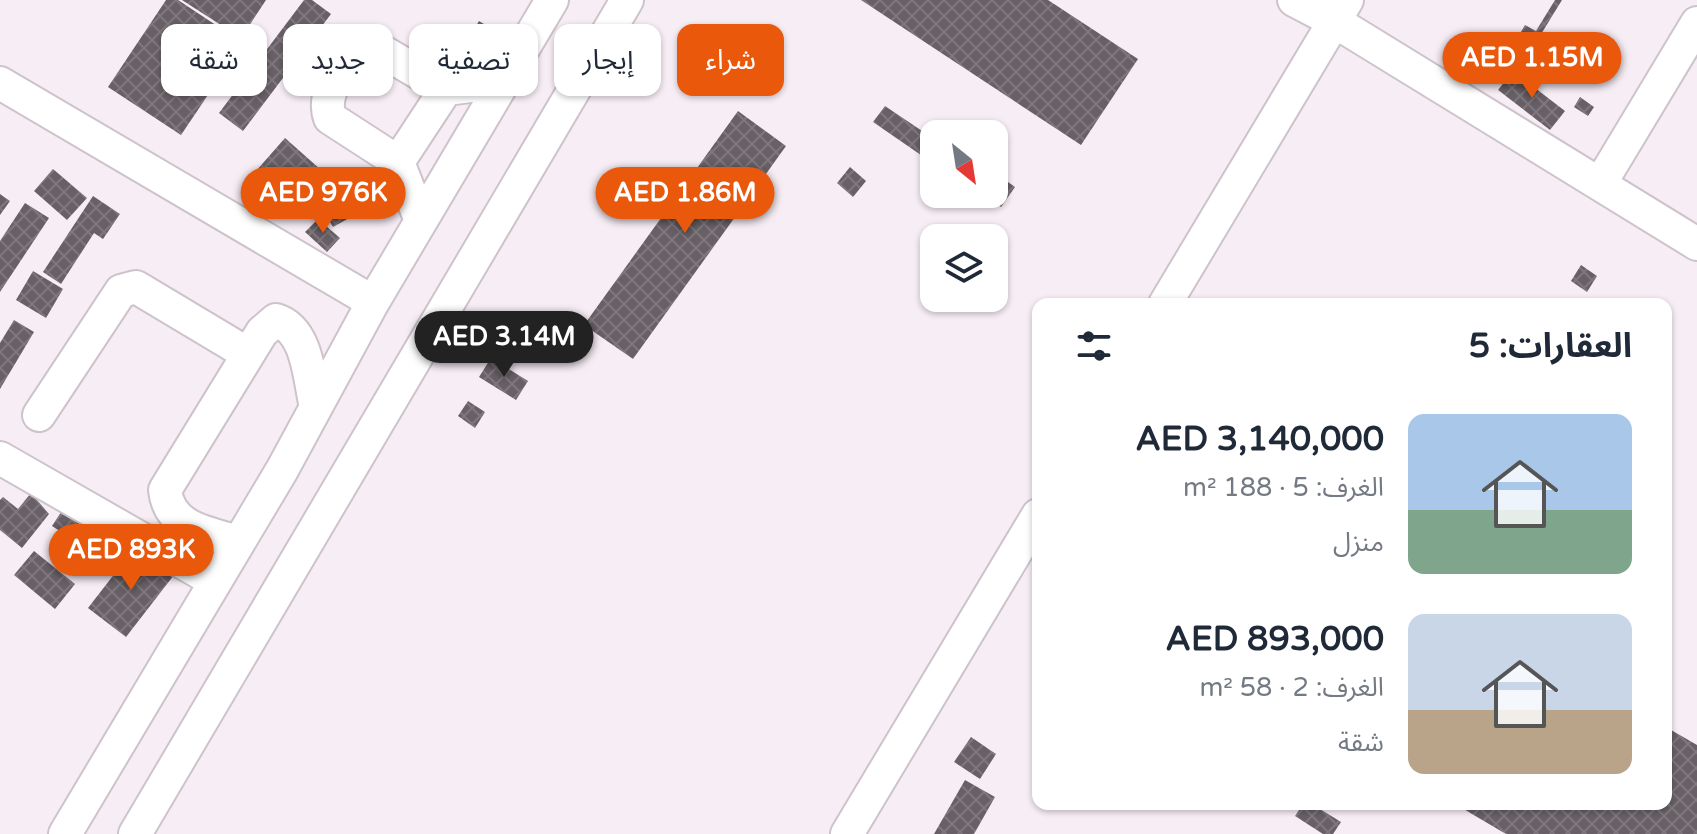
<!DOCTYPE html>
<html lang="ar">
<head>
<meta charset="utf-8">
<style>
	:root { --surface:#fff; --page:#f2f2f3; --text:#1f2937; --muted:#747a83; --accent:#ea580c }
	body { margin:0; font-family:"Varela Round","Noto Sans Arabic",sans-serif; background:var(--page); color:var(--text); direction:rtl; height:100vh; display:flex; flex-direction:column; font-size:30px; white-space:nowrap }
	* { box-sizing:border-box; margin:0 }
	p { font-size:26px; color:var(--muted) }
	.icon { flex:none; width:44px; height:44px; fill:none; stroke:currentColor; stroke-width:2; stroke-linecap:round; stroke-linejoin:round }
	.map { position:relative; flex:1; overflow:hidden; direction:ltr }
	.details { position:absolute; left:1032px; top:298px; width:640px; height:512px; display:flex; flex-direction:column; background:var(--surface); border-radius:16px; box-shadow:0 2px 6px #0004; direction:rtl }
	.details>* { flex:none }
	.hud { position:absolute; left:24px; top:24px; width:760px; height:72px; direction:rtl; display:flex; gap:16px }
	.needle { width:52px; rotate:150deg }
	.controls { position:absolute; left:920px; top:120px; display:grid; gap:16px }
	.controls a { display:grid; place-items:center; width:88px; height:88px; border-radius:16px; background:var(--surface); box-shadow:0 2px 6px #0004; font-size:40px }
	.price { position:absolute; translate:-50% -68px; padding:0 18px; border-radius:28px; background:var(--accent); color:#fff; font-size:26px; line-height:52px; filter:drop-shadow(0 2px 4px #0008) }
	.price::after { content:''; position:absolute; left:50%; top:48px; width:24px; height:18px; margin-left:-12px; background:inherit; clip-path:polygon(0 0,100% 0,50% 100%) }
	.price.current { background:#222; color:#fff }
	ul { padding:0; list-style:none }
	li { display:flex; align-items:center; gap:24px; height:200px; padding:0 40px }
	li span { display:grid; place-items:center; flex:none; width:224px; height:160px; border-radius:16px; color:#555 }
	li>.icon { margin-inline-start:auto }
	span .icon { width:96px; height:96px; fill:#fffc; stroke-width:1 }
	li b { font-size:34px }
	h2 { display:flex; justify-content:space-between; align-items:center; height:96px; padding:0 40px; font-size:34px }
	.tag { padding:0 28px; border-radius:16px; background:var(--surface); box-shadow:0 2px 6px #0004; font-size:28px; line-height:72px }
	.tag.current { background:var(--accent); color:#fff }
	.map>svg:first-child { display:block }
</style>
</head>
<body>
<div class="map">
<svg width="1697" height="834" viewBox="0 0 1697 834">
	<defs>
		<pattern id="building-cross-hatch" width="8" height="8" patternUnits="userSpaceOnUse" patternTransform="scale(2)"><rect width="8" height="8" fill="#686066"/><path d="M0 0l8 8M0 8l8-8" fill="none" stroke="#7e787d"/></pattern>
	</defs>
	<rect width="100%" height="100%" fill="#f7edf5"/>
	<path fill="url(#building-cross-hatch)" d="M166,0H178L243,43L181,135L108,87Z
		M182,0H266L241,38Z
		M304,0H312L331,14L243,131L219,113Z
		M861,0H1048L1138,59L1081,145Z
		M1555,0H1562L1535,44L1519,35L1525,25L1536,31Z
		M479,21L507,38L479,84L451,67Z
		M1513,71L1565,111L1550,130L1498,90Z
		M1580,97L1594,107L1588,116L1574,107Z
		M885,106L934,139V164L873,122Z
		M738,111L786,146L633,359L584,325Z
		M285,138L329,177L300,210L256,171Z
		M850,167L866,181L853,197L837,183Z
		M53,169L87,198L67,220L34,191Z
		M994,172L1015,187L1001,207L983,194H994Z
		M369,180L380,201L333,227L321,207Z
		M0,194L10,201L0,215Z
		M93,196L120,214L103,239L94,233L61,284L43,272Z
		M25,203L49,218L0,292V241Z
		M318,219L340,238L327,252L305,232Z
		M1581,265L1597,276L1587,292L1571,281Z
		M33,271L63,289L46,318L16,300Z
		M14,320L34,332L0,389V343Z
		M491,358L528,381L516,400L479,377Z
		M468,401L485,412L475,428L458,416Z
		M31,493L49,514L22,548L0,530V500L3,497L18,509Z
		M67,503L103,526L88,549L52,526Z
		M136,546L174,575L126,637L88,608Z
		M34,551L75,584L55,609L14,575Z
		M1666,727L1697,745V834H1506L1455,804H1666Z
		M971,737L996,754L980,779L954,762Z
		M965,780L995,797L974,834H934Z
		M1303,804H1312L1341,822L1333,834H1323L1295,816Z"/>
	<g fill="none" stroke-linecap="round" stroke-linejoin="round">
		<g stroke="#cec3cb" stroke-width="36">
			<path id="minor" d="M1294,0L1334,21L1697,244
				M0,83L373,302
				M398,162L330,118C320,92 347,51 375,47L446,89
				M1600,184L1697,23
				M421,221L398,162L446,89L504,82
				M1165,304L1347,0
				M39,415L121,291L136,287L248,354
				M0,458L215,581
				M239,542C207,533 169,528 165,490L262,332L276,320C308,330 309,378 316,407
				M65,834L282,470L373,302L552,0
				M135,834L627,0
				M847,834L1038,515"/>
		</g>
		<use href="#minor" stroke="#fff" stroke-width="32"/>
	</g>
</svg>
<div class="controls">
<a><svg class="needle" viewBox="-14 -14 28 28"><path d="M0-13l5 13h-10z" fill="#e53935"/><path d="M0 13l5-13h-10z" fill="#747a83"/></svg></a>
<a><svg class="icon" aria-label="layers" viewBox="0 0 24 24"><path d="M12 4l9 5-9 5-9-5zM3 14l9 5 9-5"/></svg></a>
</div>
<b class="price" style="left:1532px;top:100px">AED 1.15M</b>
<b class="price" style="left:323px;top:235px">AED 976K</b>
<b class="price" style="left:685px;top:235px">AED 1.86M</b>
<b class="price current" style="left:504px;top:379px">AED 3.14M</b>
<b class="price" style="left:131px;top:592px">AED 893K</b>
<div class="hud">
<a class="tag current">شراء</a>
<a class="tag">إيجار</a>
<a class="tag">تصفية</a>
<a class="tag">جديد</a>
<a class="tag">شقة</a>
</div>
<section class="details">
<h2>العقارات: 5<svg class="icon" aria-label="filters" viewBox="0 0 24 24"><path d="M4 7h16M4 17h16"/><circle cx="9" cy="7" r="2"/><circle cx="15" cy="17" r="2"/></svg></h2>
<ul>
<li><span style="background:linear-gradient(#a9c7e8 60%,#7fa58c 0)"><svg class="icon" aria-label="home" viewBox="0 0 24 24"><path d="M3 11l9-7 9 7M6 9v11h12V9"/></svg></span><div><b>AED 3,140,000</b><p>الغرف: 5 · 188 m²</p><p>منزل</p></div></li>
<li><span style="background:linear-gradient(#c9d6e8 60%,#b9a48a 0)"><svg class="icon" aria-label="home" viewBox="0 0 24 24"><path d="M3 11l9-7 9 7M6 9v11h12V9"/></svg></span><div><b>AED 893,000</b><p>الغرف: 2 · 58 m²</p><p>شقة</p></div></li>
</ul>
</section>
</div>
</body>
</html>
